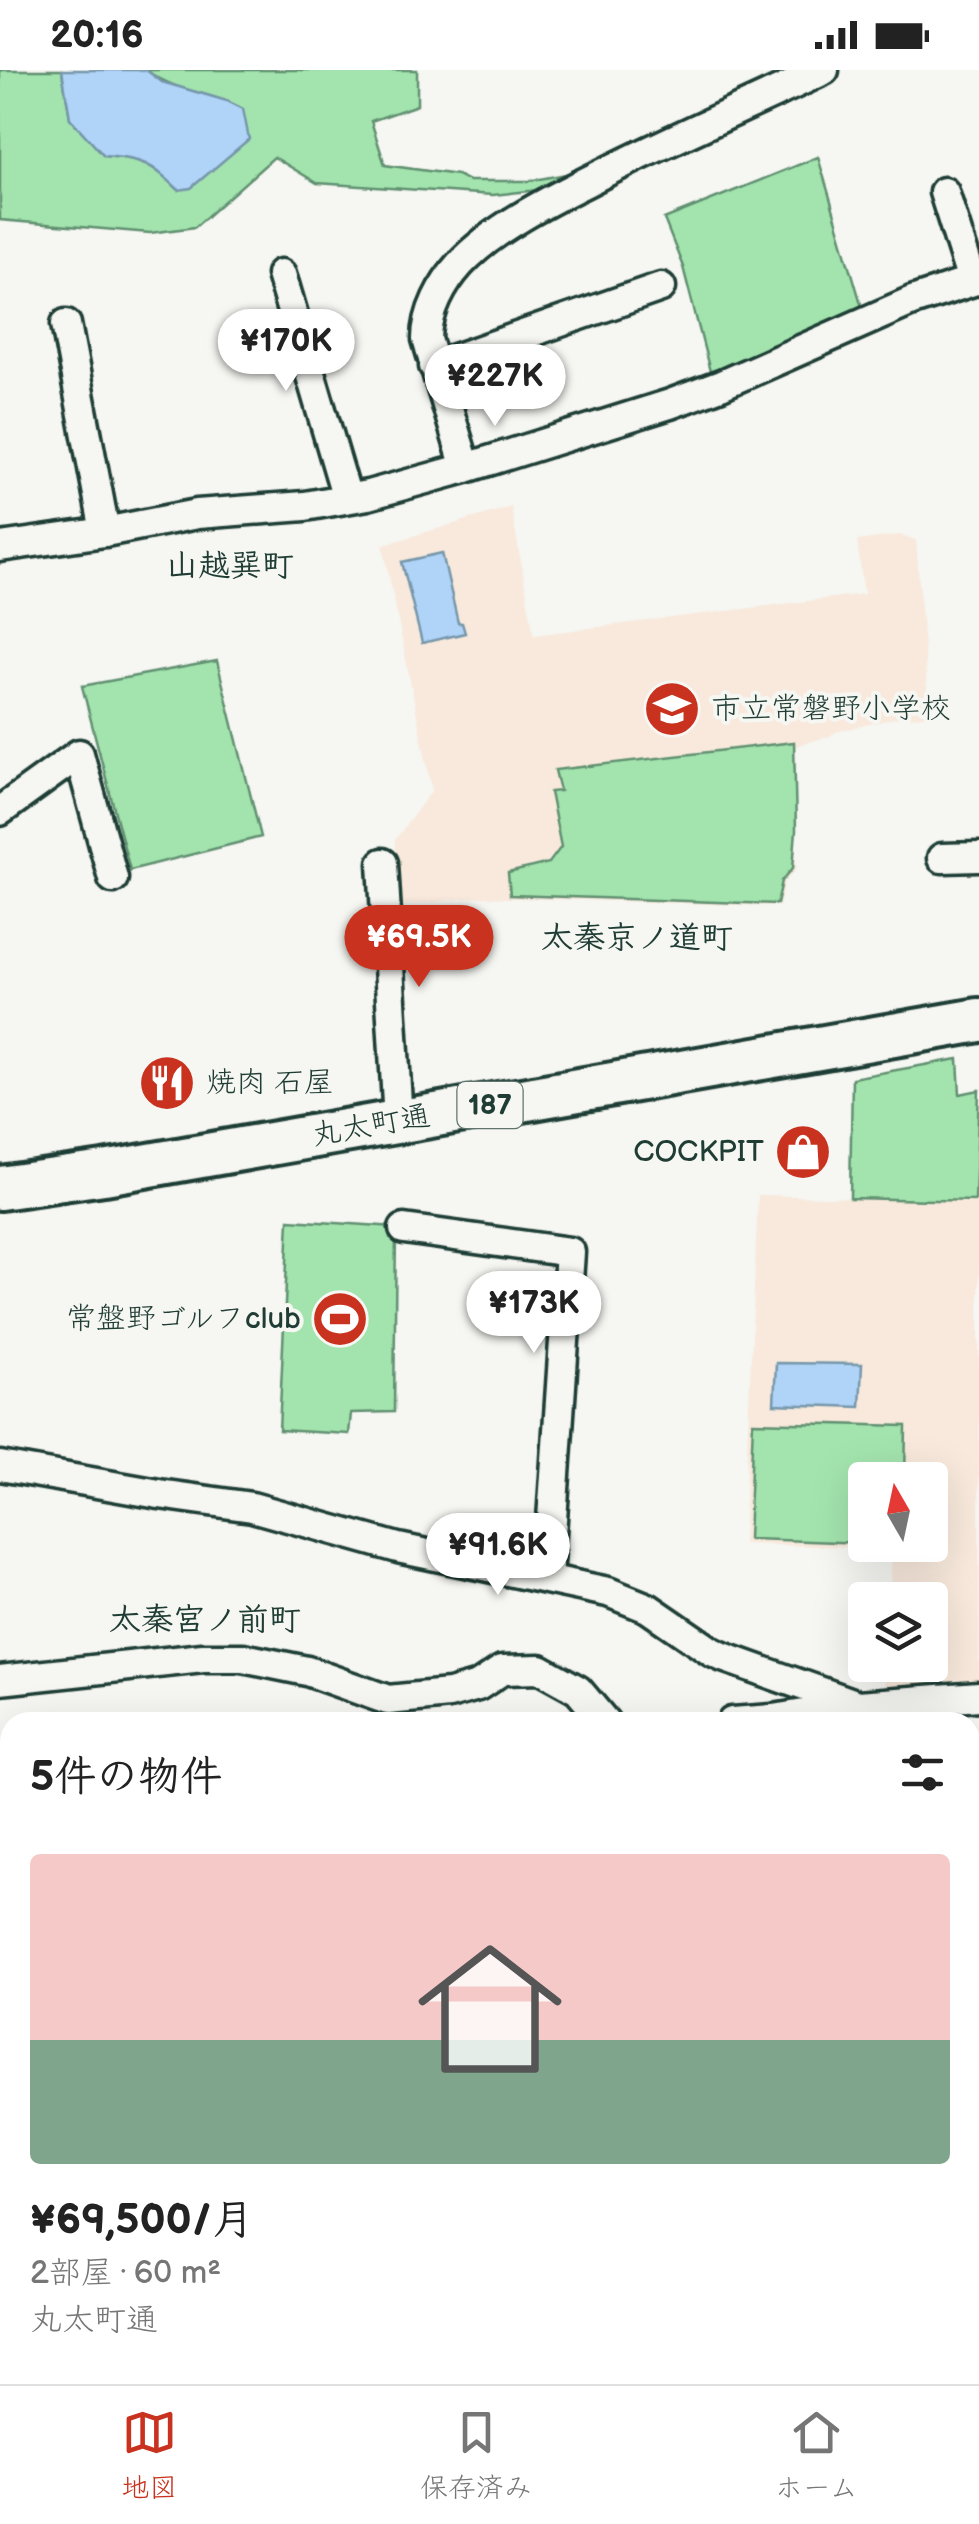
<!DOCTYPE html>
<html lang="ja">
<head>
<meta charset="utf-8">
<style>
	:root { --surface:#fff; --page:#f6f6f6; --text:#222; --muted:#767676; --line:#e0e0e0; --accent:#c8321e }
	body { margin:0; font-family:"Balsamiq Sans","Klee One",sans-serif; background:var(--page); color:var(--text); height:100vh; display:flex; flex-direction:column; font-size:38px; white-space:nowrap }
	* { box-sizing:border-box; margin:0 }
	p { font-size:32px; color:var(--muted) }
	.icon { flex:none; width:55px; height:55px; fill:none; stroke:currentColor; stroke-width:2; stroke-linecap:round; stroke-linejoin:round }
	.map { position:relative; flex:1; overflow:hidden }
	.panel { position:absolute; left:0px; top:1642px; width:980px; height:672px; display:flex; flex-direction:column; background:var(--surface); border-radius:30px 30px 0 0; box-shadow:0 10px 40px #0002 }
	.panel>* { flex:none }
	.needle { width:65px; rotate:351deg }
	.controls { position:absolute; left:848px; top:1392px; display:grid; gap:20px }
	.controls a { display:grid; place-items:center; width:100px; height:100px; border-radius:10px; background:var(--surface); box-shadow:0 10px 40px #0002; font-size:50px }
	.price { position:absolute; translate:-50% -85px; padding:0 22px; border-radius:35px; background:#fff; color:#222; font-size:32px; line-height:65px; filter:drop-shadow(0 2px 5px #0008) }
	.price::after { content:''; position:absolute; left:50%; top:60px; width:30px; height:22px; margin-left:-15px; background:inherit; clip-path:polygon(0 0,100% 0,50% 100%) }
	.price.current { background:var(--accent); color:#fff }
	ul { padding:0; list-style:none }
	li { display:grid; align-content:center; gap:20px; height:530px; padding:0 30px }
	li span { display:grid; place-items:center; height:310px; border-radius:10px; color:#555 }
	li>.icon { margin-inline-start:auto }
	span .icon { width:180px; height:180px; fill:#fffc; stroke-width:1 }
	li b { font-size:42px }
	h2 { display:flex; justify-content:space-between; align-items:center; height:120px; padding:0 30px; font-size:42px }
	.status { display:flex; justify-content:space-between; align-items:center; height:70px; padding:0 50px; background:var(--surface); direction:ltr }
	.status svg { height:28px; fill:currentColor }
	.tab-bar { display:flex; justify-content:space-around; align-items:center; height:140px; border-top:2px solid var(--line); background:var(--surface); font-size:28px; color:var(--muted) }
	.tab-bar a { display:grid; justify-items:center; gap:5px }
	.tab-bar .current { color:var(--accent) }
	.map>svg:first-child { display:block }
</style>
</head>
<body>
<div class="status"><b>20:16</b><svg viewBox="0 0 49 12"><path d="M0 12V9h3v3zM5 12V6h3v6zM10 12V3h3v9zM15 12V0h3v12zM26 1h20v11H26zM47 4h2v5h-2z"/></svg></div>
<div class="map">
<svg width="979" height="2314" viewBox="0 0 979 2314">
	<rect width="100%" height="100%" fill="#f6f6f2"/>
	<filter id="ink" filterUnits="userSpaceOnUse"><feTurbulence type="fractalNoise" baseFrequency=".01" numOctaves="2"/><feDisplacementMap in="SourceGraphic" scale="20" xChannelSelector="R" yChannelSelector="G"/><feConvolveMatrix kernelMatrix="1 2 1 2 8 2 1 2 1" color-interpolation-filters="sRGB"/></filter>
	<g filter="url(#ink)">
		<path fill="#f8e9dc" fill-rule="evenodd" d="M511,437L534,565L864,524L857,471L900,465L916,470L928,633L927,646L899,647L836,662L830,666L796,676V800L785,811L779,836L479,827L398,836L395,770L432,720L383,475Z
			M979,1042V1618L885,1624L886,1595H930V1530H890L892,1478L743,1474L758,1125L974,1131ZM865,1410H930V1475H865Z"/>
		<path fill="#a3e4ae" stroke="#619071" stroke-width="2.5" d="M0,0H62L70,48L104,86C145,90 149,92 179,120L243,39C212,22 174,22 146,0H417V35L371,51L385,95L457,105L469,111H529L582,101L547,119L493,125L317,113L274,87L195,157L150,163L0,150Z
			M818,87L864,244L713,313L683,197L664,149Z
			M217,591L261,767L130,800L82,616Z
			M794,672L796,760L793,798L782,811L777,834L510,825L508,803L549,793L561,777L550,722L560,721L555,700Z
			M958,989L960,1024L979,1020L975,1131L850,1128L852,1008Z
			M289,1150L396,1157L394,1342L351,1343L349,1364L279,1360Z
			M753,1352L906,1356L905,1410H865V1473L748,1469Z
			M476,2305H766L764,2314H478Z"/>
		<path fill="#b0d3f8" stroke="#7697aa" stroke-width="2.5" d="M62,0H146L162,12L227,31L243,39L249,69L191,118L179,120C149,92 145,90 104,86L70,48Z
			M442,483L458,553H462L465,563L422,573L402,492Z
			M776,1293L862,1294L860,1337L774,1334Z"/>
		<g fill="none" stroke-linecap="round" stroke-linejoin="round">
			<g stroke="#1f3d34" stroke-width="35">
				<path id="street" d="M944,122L972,211
					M281,204L347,428
					M66,254L105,462
					M434,296L661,217
					M466,398L427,269C427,242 442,214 460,194C491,160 548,131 588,111C666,71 746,37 824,0
					M0,477L105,462L197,444L305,436L368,425L466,398L670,334L721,315L912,231L979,209
					M0,741L79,684L113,808
					M942,788L979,787
					M383,793L398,1051
					M404,1159L570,1182L548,1509
					M0,1396L159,1424L252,1437L398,1478L608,1522L648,1538L712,1582L723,1587L858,1635L979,1626
					M0,1610L203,1588H243L307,1601L388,1630L449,1624L478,1616L502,1600L540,1599L578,1620L605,1652
					M732,1652L773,1649L854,1636
					M0,1792L10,1793
					M970,2261L979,2259
					M824,2305L825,2314"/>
			</g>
			<g stroke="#1f3d34" stroke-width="50">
				<path id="primary" d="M0,1118L104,1103L979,950"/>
			</g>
			<use href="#street" stroke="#f6f6f2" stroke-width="28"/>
			<use href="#primary" stroke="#f6f6f2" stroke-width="42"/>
		</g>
	</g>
	<defs>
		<g id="school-disc" transform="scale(2.875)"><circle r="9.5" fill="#c8321e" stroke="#f6f6f2"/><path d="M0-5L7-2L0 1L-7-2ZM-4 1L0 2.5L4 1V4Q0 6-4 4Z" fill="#fff"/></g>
		<g id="restaurant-disc" transform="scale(2.875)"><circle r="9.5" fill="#c8321e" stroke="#f6f6f2"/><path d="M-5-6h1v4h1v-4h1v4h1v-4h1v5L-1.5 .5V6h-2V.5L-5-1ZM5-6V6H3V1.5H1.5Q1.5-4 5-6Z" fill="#fff"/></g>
		<g id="shop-disc" transform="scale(2.875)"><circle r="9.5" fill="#c8321e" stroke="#f6f6f2"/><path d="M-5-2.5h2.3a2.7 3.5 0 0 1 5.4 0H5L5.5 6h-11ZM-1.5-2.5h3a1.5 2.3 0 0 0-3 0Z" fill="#fff"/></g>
		<g id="stadium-disc" transform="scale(2.875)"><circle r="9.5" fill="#c8321e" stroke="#f6f6f2"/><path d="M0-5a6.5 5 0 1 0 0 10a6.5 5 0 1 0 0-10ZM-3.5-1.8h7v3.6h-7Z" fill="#fff"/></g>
	</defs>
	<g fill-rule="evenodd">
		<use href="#school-disc" x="672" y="639"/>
		<use href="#restaurant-disc" x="167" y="1013"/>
		<use href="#shop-disc" x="803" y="1082"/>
		<use href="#stadium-disc" x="340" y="1249"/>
	</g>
	<g text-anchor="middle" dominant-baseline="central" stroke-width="8" stroke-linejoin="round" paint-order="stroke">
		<rect fill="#f6f6f2" stroke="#60746d" stroke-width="2.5" x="457.5" y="1012" width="65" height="46" rx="8"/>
		<g font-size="28" font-weight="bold" fill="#1f3d34">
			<text x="490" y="1035">187</text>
		</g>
		<g font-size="30" fill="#1f3d34" stroke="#f6f6f2" text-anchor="start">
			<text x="711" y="639">市立常磐野小学校</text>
			<text x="206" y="1013">焼肉 石屋</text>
			<text x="764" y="1082" text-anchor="end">COCKPIT</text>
			<text x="301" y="1249" text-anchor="end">常盤野ゴルフclub</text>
		</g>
		<g font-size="30" fill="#1f3d34" stroke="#f6f6f2">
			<text transform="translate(371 1056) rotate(-10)">丸太町通</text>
		</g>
		<g font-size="32" font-weight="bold" fill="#1f3d34" stroke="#f6f6f2">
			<text x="230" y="496">山越巽町</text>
			<text x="637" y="868">太秦京ノ道町</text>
			<text x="205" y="1550">太秦宮ノ前町</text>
		</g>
	</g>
</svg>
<div class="controls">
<a><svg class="needle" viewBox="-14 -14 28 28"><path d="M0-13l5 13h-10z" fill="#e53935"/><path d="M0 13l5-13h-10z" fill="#767676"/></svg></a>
<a><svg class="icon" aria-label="layers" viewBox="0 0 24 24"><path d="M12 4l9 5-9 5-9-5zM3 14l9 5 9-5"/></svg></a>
</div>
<b class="price" style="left:286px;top:324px">¥170K</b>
<b class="price" style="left:495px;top:359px">¥227K</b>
<b class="price current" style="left:419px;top:920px">¥69.5K</b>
<b class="price" style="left:534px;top:1286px">¥173K</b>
<b class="price" style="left:498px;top:1528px">¥91.6K</b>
<section class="panel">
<h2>5件の物件<svg class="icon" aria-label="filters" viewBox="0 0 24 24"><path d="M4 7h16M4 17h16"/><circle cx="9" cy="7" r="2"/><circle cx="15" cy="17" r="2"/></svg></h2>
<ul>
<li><span style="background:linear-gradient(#f6c9c9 60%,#7fa58c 0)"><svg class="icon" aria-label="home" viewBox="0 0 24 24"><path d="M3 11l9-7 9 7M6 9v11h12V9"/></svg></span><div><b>¥69,500/月</b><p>2部屋 · 60 m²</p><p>丸太町通</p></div></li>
</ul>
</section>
</div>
<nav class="tab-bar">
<a class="current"><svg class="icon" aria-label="map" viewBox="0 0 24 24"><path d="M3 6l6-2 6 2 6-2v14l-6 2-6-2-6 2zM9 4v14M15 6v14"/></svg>地図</a>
<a><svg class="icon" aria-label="saved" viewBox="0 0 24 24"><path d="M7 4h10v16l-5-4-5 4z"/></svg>保存済み</a>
<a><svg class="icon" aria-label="home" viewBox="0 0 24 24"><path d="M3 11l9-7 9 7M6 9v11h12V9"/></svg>ホーム</a>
</nav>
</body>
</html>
